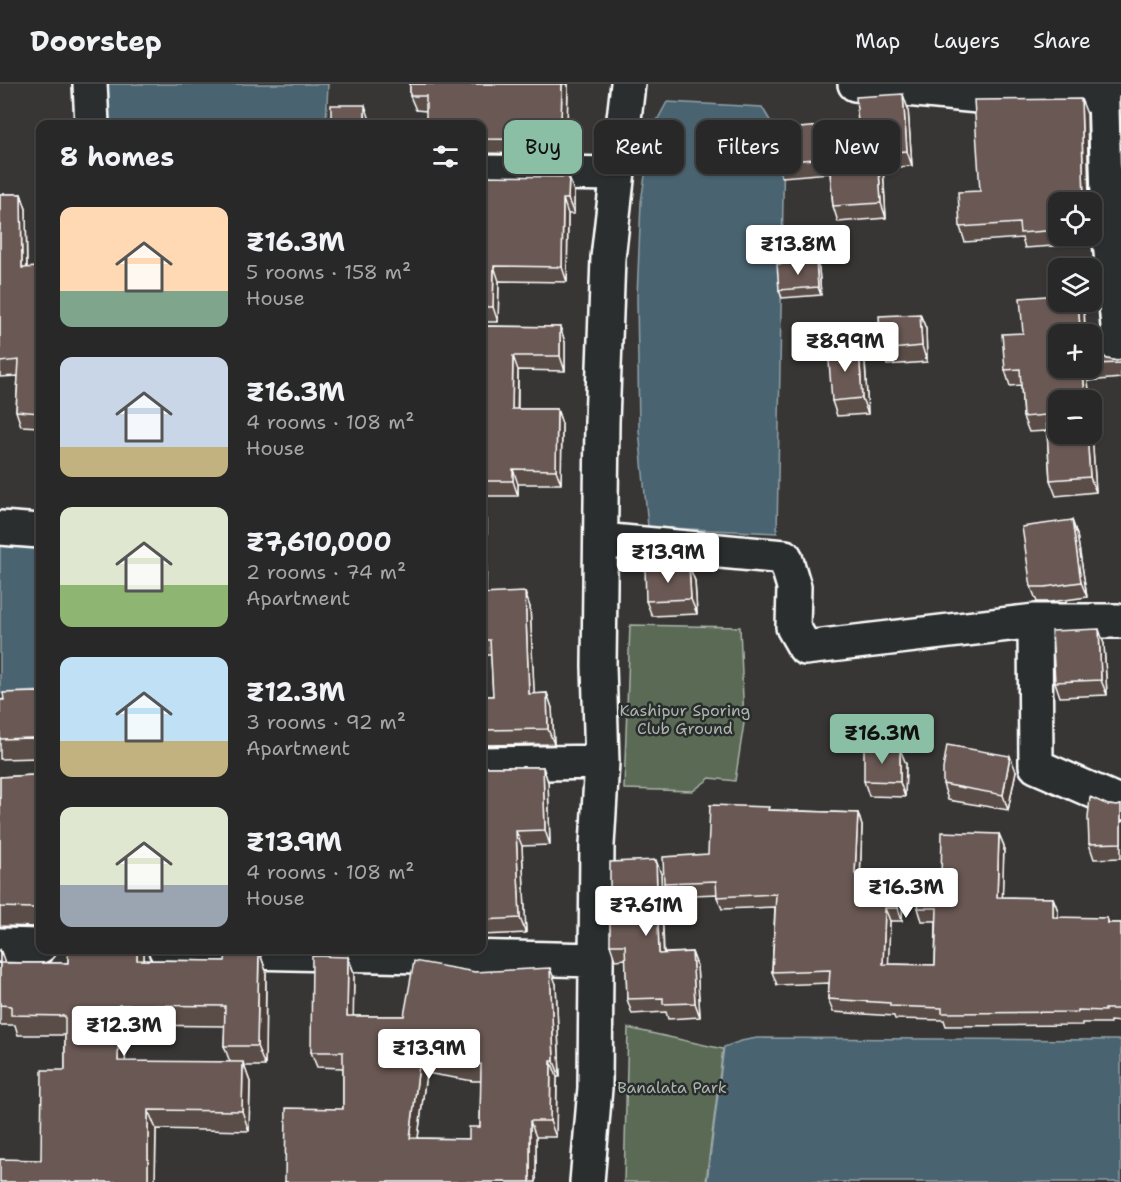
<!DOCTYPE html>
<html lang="en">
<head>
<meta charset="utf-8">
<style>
	:root { --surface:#292828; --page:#353434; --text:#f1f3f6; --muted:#a5a6a8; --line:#454445; --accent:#8abfa5 }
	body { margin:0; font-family:"Shantell Sans",sans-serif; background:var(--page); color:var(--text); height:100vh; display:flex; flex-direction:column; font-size:22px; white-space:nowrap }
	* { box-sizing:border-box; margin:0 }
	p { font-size:20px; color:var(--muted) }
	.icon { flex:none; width:33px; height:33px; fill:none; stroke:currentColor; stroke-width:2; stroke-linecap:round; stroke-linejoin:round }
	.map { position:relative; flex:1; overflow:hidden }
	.details { position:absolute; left:36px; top:36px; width:450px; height:834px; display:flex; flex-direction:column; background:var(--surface); border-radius:12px; box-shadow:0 2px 4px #0004,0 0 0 2px var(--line) }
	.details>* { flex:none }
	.guide { position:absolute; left:504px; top:36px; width:526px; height:54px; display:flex; gap:12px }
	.tools { position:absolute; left:1048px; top:108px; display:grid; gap:12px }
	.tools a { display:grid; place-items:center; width:54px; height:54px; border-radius:12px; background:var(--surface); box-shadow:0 2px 4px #0004,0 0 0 2px var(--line); font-size:30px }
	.price { position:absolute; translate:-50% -51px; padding:0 14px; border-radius:6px; background:#fff; color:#222; font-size:20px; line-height:39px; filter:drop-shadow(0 2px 3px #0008) }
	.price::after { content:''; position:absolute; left:50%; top:36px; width:18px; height:14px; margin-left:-9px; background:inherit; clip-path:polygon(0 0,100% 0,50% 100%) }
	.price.on { background:var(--accent); color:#111 }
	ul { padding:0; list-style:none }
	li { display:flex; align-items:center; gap:18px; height:150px; padding:0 24px }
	li span { display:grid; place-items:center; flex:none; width:168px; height:120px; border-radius:12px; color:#555 }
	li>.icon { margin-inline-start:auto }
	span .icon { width:72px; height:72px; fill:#fffc; stroke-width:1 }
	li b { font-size:26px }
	h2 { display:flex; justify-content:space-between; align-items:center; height:72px; padding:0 24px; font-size:26px }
	.pill { padding:0 21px; border-radius:12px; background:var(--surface); box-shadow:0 2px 4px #0004,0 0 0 2px var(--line); font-size:21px; line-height:54px }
	.pill.on { background:var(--accent); color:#111 }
	header { display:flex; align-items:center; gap:36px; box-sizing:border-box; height:84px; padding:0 30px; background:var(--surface); border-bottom:2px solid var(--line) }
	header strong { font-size:28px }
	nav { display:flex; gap:33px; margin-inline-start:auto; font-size:21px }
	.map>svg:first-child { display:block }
</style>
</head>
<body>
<header>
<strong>Doorstep</strong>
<nav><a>Map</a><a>Layers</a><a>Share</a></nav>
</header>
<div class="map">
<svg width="1121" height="1098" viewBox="0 0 1121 1098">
	<rect width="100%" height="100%" fill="#373635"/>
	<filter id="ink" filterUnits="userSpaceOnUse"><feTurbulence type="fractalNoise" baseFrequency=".0167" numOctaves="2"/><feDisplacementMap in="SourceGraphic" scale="12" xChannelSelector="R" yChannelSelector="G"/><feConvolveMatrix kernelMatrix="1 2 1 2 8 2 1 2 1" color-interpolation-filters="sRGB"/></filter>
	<g filter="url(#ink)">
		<path fill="#5a6b55" stroke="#acb5aa" stroke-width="1.5" d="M630,541L740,543L744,639L735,697L710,694L693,707L624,705Z
			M628,944L723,965L706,1098H624Z"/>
		<path fill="#4a636f" stroke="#92a1a9" stroke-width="1.5" d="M97,0H328L326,40H96Z
			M667,18L762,23L784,60L777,449L648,443L639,346L637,213L641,118L652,46Z
			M0,453L40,455V607L0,609Z
			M757,954L1121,956V1098H707L724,963L741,957Z"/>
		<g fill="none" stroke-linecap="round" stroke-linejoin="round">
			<g stroke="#fff" stroke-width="38">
				<path id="minor" d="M90,0L92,40
					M855,0L978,12L1121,11
					M1105,11L1109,147L1121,274
					M482,88L617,90
					M0,444L40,447
					M601,456L785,473L794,503L793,543L805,564L1035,537H1121
					M1035,537L1036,682L1121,719
					M482,680L602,678
					M0,861L40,862
					M166,866L596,876
					M587,1098L595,1004L597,761L602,678L599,582L602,338L608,174L628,0"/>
			</g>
			<use href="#minor" stroke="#2a2d2e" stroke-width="33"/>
		</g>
		<path fill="#5a4d47" stroke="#fff" stroke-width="1.5" fill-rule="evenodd" d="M410,0H568L567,45L570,54V71L482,69V40L426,27L416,26L410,12Z
			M908,25L912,82L883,84L886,134L838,138L833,122L830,89L782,93L776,78L858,39Z
			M1087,30L1089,118H1059V152H1081L1082,160L1025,164L1022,154L965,158L960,143L980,107Z
			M482,92L574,108V130H568L567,198L499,197L498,238H482Z
			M0,110H21L26,125L27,184L40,183V343L21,342L16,327L18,292L0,293Z
			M819,185L821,211L782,214L779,206Z
			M1059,218H1081L1084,225L1085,245L1095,244L1101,260L1103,272L1107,275L1117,277L1121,275V294L1088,297L1096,408L1056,412L1050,396L1047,347L1029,348L1023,333L1021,301L1010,302L1005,286L1023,249ZM1092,250V284H1059Z
			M920,230L926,245L927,278L887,281L881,266Z
			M482,242L560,243L565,258V287L518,286V325H557L562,340L561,400H518V412H482Z
			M859,263L865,278L868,330L837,332L832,317Z
			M482,422L487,437L486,510L530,523L534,610L547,609L552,624L554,660L482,661V612H493L491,571H482Z
			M1072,436L1077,451L1087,513L1050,518H1037L1031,503Z
			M689,482L695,497L697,530L652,532L646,517Z
			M1104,560L1107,611L1060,613L1055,598Z
			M40,609V674L0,675V616Z
			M906,680L905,713L869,712L864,697Z
			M482,683H543L548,698L550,761L522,762L526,849L482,851Z
			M1016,687L1008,726L948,716L943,700Z
			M40,689V843L0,842V693L34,691Z
			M1108,721L1117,722L1121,721V774L1094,775L1089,760Z
			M770,726L858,729L862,742L860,794L898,795L903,807L902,837H890L888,880L935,881L936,837H922L918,824L941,796L999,750L1004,762L1002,813L1053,814L1058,827V834H1107L1109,839H1121V938L1110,937V939H1082V941L946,942L944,936L895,935L894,932L833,928L828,915L829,899L777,901L772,888L775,823L722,825L717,813V810L669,812L664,799L708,770Z
			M661,790L664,869L692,868L697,882L700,933L668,935L666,928L632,930L627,915L626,875L615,876L610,861Z
			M0,865L5,879H68V866H144V876L225,877L259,867L266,887L265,982H244L250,998L249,1047L156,1045L155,1098H0L41,1076L65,986V951H18L15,941H0ZM126,941L225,942L224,962L230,978H125Z
			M348,873L354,889L353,932H404L475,888L556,900L560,993H557L556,1053H536V1098H285L343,1025V984L317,983L311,968ZM426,989L473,997H481L480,1043L469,1055L418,1054Z"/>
		<path fill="#4a3e39" stroke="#fff" stroke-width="1.5" d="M562,0H568L567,45L570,54V71L565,56L561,40Z
			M903,10L908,25L912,82L907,67Z
			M1081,15L1087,30L1089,118H1084Z
			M365,21L370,36V40H365Z
			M878,69L883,84L886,134L881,119Z
			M569,93L574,108V130L568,115Z
			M21,110L26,125L27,199L22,184Z
			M563,115L568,130L567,198L562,183Z
			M816,177L819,185L821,211L818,203Z
			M494,182L499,197L498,238L493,223Z
			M1078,218H1081L1084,225L1085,250L1080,245Z
			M920,230L926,245L927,278L922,262Z
			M560,243L565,258V287L560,272Z
			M1095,244L1101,260L1105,280L1100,269Z
			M859,263L865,278L868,330L862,314Z
			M513,272L518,286L517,340L512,325Z
			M1083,284L1088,297L1090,316H1085Z
			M557,325L562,340L561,400L556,386Z
			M1087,350H1092L1096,408L1090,393Z
			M513,385L518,400V412L513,397Z
			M482,422L487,437L486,525L482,514Z
			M1072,436L1077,451L1087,513L1081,498Z
			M689,482L695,497L697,530L691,515Z
			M525,508L530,523L535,625L529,610Z
			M1099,545L1104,560L1107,611L1101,596Z
			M547,609L552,624L554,660L548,645Z
			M900,665L906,680L905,713L900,698Z
			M1010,672L1016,687L1008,726L1003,711Z
			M543,683L548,698L550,761L545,746Z
			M858,729L862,742L860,797L855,790Z
			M516,747L522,762L526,849L520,834Z
			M999,750L1004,762L1002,826L997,813Z
			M656,776L661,790L664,884L659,870Z
			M898,795L903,807L902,837L898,824Z
			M1053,814L1058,827V846L1053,833Z
			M885,824L890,837L888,892L883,880Z
			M0,865L5,880L0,884Z
			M137,866H144V896L137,876Z
			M259,867L266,887L265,982L257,962Z
			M692,868L697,882L700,933L695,919Z
			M348,873L354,889L353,948L347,932Z
			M550,884L556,900L560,993L554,977Z
			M119,921L126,941L125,997L118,977Z
			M420,973L426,989L416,1070L410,1054Z
			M551,977L557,993L556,1053L550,1037Z
			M243,978L250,998L249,1047L242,1027Z
			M148,1026L156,1045L155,1098H148Z
			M530,1037L536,1053V1098H530Z"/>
		<path fill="#695952" stroke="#fff" stroke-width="1.5" fill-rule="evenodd" d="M410,0H562L561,40H565V56L482,55V40H426V12H410Z
			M903,10L907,67L878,69L881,119L833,122L829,74L776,78L775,46L858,39L856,13Z
			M1121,12V94L1119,13Z
			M1081,15L1084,118H1059V146L1020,149L1019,139L960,143L958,108L980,107L974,16Z
			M331,21H365V40H331Z
			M482,92L569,93L568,115H563L562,183L494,182L493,223H482Z
			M0,110H21L22,184L40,183V329L16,327L19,276L0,278Z
			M816,177L818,203L779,206L777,180Z
			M1059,211V218H1078L1080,245L1095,244L1100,269L1107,275L1117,277L1121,275V279L1092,280V250H1059V284H1083L1085,316H1059V350H1087L1090,393L1050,396L1046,331L1023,333L1020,285L1005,286L1002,250L1023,249L1020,214Z
			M920,230L922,262L881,266L879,232Z
			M482,242L560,243V272H513L512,325H557L556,386L513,385V397H482Z
			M859,263L862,314L832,317L828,264Z
			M1072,436L1081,498L1045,503H1031L1022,443Z
			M689,482L691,515L646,517L645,484Z
			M525,508L529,610L547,609L548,645L482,646V612H493L490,556H482V510Z
			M1099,545L1101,596L1055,598L1052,547Z
			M40,608V656L32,654L0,655V616H4L3,609Z
			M947,661L1010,672L1003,711L943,700V685Z
			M864,664L900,665V698L864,697Z
			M482,683H543L545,746L516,747L520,834L482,836Z
			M40,689V826L33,824L0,823V693L34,691Z
			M1090,713L1108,721L1117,722L1121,721V759L1089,760L1088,734Z
			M710,721L769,723L768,726L858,729L855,790L857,791V794L898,795V824H885L883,880L935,881L937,824H918L923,795L941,796L942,748L999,750L997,813L1053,814V833L1107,834V839H1121V925H1105V927L1078,926V928L942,929V924L890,922V919L828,915L830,886L772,888L776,810L717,813L716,797L664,799L663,773L708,770Z
			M656,776L659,870L692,868L695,919L663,920V914L627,915L625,861H610V778Z
			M68,866H137V876L225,877L226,867H259L257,962H224L225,922L119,921L118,977L243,978L242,1027L148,1026V1098H0V1075L41,1076L42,986H65V932L11,931V922L0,921V879H68Z
			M312,872L348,873L347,932H404L414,877L475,888L550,884L554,977H551L550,1037H530V1098H285L286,1024L343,1025V968H311ZM420,973L468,981L481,980L480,1043H469V1055L410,1054Z"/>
	</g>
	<g text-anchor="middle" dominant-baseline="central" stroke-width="5" stroke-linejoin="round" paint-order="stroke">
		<g font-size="16" fill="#acb5aa" stroke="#2a2d2e">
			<text x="685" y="626">Kashipur Sporing<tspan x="685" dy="18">Club Ground</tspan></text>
			<text x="672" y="1003">Banalata Park</text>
		</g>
	</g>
</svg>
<div class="tools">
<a><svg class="icon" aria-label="locate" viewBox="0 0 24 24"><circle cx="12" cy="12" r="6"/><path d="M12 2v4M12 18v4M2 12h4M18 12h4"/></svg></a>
<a><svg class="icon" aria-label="layers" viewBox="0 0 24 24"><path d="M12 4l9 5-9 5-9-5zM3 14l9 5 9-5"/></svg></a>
<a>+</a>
<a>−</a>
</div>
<b class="price" style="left:798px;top:192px">₹13.8M</b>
<b class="price" style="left:845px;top:289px">₹8.99M</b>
<b class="price" style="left:668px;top:500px">₹13.9M</b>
<b class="price on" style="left:882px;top:681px">₹16.3M</b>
<b class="price" style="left:906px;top:835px">₹16.3M</b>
<b class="price" style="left:646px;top:853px">₹7.61M</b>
<b class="price" style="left:124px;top:973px">₹12.3M</b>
<b class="price" style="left:429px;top:996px">₹13.9M</b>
<div class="guide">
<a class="pill on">Buy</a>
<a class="pill">Rent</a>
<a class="pill">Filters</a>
<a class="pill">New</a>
</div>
<section class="details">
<h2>8 homes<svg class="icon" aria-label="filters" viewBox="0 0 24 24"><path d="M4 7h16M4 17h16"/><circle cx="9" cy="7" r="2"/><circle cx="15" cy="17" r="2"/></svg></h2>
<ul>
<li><span style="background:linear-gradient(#ffd9b3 70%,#7fa58c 0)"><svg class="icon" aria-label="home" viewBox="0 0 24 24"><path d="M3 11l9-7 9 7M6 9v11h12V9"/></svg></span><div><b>₹16.3M</b><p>5 rooms · 158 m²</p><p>House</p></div></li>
<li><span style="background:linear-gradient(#c9d6e8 75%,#c2b280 0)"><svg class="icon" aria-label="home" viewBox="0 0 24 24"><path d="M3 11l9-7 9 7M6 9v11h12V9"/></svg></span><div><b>₹16.3M</b><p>4 rooms · 108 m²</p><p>House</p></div></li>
<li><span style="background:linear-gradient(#dfe7d0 65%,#8fb573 0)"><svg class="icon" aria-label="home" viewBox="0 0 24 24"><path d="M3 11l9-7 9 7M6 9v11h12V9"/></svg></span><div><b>₹7,610,000</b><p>2 rooms · 74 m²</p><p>Apartment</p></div></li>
<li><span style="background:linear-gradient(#bfe0f5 70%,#c2b280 0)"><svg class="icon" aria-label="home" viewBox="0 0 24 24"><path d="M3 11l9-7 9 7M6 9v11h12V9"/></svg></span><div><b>₹12.3M</b><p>3 rooms · 92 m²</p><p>Apartment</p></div></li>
<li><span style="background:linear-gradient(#dfe7d0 65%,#9aa5b1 0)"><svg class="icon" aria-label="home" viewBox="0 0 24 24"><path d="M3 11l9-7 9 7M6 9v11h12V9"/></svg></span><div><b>₹13.9M</b><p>4 rooms · 108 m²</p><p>House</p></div></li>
</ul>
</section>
</div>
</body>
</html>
